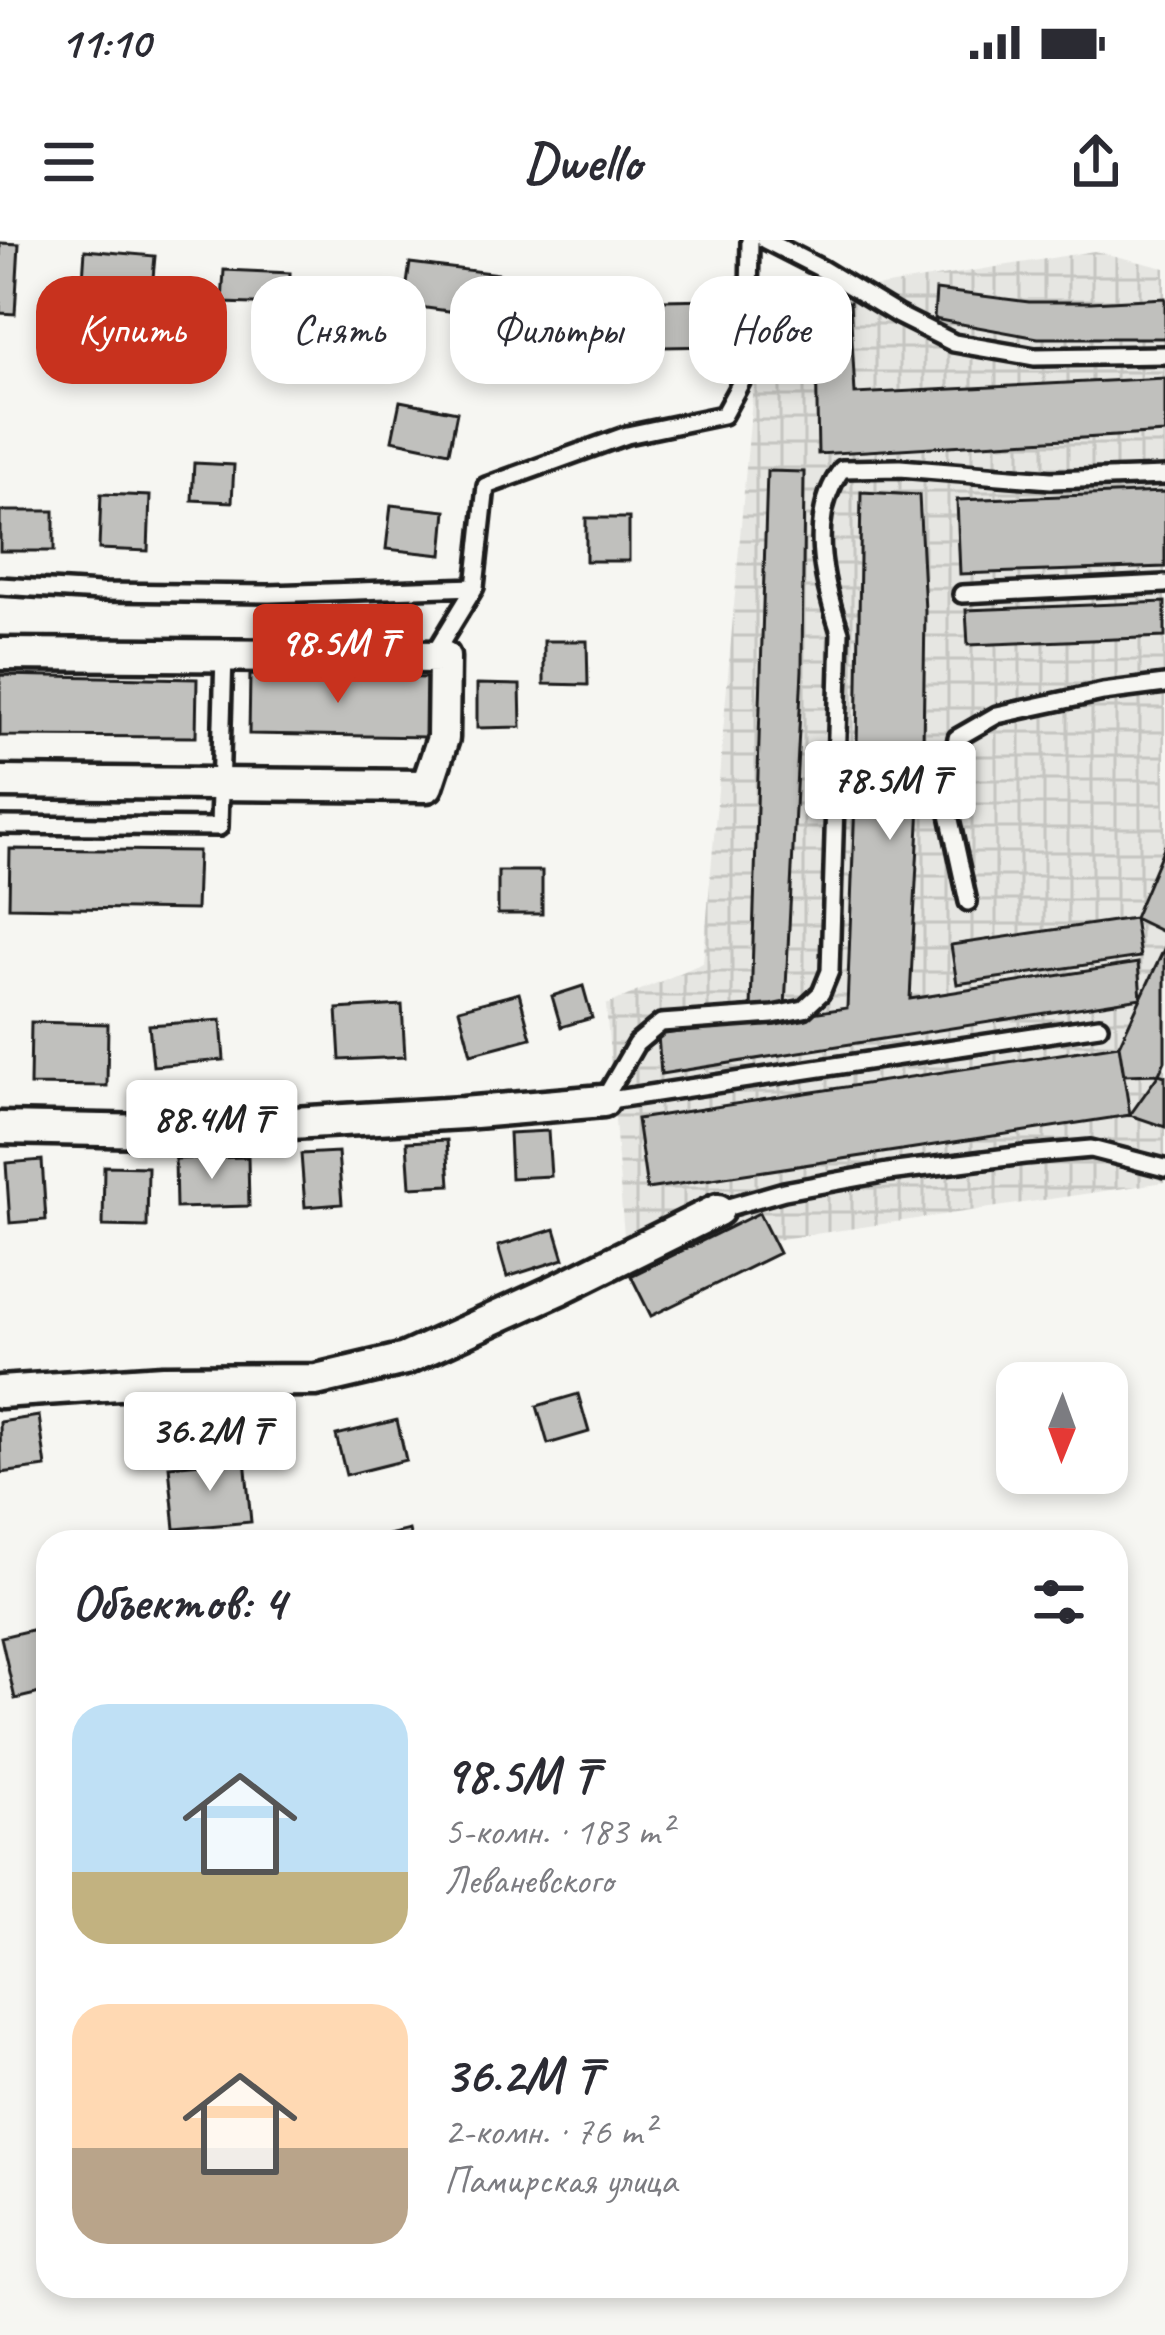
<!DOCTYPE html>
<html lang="ru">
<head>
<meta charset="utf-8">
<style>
	:root { --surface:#fff; --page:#f7f7f7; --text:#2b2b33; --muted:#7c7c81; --accent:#c8321e }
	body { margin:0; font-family:Caveat,sans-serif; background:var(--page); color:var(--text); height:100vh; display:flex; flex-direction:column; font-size:45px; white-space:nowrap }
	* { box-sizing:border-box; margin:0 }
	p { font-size:39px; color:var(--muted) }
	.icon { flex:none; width:66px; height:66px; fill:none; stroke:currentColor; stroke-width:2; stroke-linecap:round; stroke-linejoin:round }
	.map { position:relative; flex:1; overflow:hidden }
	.sheet { position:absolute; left:36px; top:1290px; width:1092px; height:768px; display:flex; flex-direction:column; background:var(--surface); border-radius:36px; box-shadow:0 6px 18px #0003 }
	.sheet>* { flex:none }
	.banner { position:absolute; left:36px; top:36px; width:1095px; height:108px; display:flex; gap:24px }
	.needle { width:78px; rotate:181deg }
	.buttons { position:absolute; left:996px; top:1122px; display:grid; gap:24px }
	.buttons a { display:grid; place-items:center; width:132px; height:132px; border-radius:24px; background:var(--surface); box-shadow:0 6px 18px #0003; font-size:60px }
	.price { position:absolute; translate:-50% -102px; padding:0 27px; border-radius:12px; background:#fff; color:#222; font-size:39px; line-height:78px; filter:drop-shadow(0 3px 6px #0008) }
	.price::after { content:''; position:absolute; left:50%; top:72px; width:36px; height:27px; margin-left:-18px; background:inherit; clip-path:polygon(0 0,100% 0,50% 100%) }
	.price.selected { background:var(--accent); color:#fff }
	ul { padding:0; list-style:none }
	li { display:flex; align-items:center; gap:36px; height:300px; padding:0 36px }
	li span { display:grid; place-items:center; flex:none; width:336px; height:240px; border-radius:36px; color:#555 }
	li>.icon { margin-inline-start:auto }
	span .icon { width:144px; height:144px; fill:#fffc; stroke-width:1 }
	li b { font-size:51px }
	h2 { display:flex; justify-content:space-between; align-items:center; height:144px; padding:0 36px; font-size:51px }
	.tag { padding:0 42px; border-radius:36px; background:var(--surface); box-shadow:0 6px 18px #0003; font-size:42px; line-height:108px }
	.tag.selected { background:var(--accent); color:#fff }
	.status { display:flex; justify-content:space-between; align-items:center; height:84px; padding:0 60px; background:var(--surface); direction:ltr }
	.status svg { height:33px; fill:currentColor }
	header { display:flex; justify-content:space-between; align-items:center; height:156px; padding:0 36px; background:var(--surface); font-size:54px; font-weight:600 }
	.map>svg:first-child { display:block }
</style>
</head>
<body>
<div class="status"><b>11:10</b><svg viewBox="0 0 49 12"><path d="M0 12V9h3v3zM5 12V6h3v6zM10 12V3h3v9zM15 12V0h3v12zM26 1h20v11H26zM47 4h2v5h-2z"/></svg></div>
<header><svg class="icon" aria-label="menu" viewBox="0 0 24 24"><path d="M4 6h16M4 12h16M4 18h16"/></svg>Dwello<svg class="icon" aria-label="share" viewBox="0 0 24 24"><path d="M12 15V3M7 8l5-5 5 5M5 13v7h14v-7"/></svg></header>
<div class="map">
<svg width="1165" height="2095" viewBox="0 0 1165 2095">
	<defs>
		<pattern id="industrial-grid" width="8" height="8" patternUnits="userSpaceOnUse" patternTransform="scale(3)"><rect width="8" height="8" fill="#e6e6e2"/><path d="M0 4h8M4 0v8" fill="none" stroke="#c5c5c1"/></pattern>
	</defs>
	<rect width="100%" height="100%" fill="#f6f6f2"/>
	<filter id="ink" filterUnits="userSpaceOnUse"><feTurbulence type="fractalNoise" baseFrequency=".00833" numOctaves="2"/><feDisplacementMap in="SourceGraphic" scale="24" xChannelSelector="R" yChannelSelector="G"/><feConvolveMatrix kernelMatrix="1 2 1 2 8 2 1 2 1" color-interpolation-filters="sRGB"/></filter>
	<g filter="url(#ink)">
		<path fill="url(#industrial-grid)" d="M1094,11L1165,28V942L626,1022L606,765L703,723L760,66Z"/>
		<path fill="#c0c0bd" stroke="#1c1c1c" stroke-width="3" d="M0,3L19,4L15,74L0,73Z
			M85,10L155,16L151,60L82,54Z
			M410,23L499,34L493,77L404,65Z
			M224,30L290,33L289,65L222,63Z
			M565,50L607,52L605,98L563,96Z
			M936,50L1029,62H1091L1165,58V98H1038L934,79Z
			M715,59L716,106L663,107L662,60Z
			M815,62H850L855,154L1165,138V193L818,214Z
			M400,161L457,172L449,212L392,200Z
			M194,223L234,225L232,262L192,260Z
			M767,231L804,232L802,430L785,767L751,769Z
			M861,252L919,255L925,371L923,506L910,759L1138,723L1141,758L661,834L658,795L847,768L857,510Z
			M1165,252V327L960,334L957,260Z
			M101,254L150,256L148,311L99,309Z
			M391,265L446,271L442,315L386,309Z
			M0,271H54V311H0Z
			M586,278H629V321H586Z
			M1165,362V397L968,405L966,370Z
			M544,401H587L588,445L544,444Z
			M0,435L197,439L196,497L0,496Z
			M250,435L428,438L427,497L249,494Z
			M477,444L520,445L521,487L477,488Z
			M1165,605V693L1134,678Z
			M10,609L198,611L196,670L9,667Z
			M498,631H542V674H498Z
			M1134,678L1140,717L957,744L951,705Z
			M1165,707V821L1159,834L1124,835L1119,805Z
			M583,746L592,778L561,787L552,756Z
			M519,753L531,798L471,814L459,769Z
			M402,765L405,817L340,820L337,769Z
			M221,780L224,820L153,826L149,785Z
			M31,782L108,784L107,846L30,845Z
			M1119,805L1130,875L647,949L637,879Z
			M1159,834L1165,836V887L1130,875Z
			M548,891L551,936L511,938L509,893Z
			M447,900L450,945L410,947L407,902Z
			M338,912L342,964L305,967L301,914Z
			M248,917L249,966L176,968L175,919Z
			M42,920L46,980L10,983L6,923Z
			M104,926L148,927L147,987L103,986Z
			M759,973L779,1013L651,1076L631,1036Z
			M555,989L564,1019L507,1037L498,1006Z
			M578,1154L589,1192L548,1204L537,1166Z
			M238,1157L240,1185L187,1189L186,1160Z
			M39,1176L46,1227L1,1233L0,1182Z
			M397,1180L406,1220L346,1235L336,1195Z
			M245,1219L251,1282L175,1289L169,1226Z
			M409,1290L412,1302H359Z
			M48,1386V1451L15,1459L1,1397Z"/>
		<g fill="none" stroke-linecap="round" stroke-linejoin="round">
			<g stroke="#1c1c1c" stroke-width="24">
				<path id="service" d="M765,0L822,29L898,75L954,103L1035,117L1165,115
					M0,346L100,352L269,354L475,347L486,246L627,195L723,175L741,142L749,59L750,0
					M962,354L1165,344
					M433,416L475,347
					M0,585L219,587L224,415
					M968,662L946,561L957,498L997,475L1103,452L1165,444
					M603,861L636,804L661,783L773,775L804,769L821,753L830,731L840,392C823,341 807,276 842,229L900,228L1051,240L1165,236
					M603,861L1099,786
					M718,970L784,951L888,932L1024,915L1091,909L1165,928"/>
			</g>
			<g stroke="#1c1c1c" stroke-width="39">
				<path id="minor" d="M0,414L444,417L443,498L427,546L0,542
					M0,888L154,891L463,873L603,861
					M0,1152L163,1141L316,1140L405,1119L559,1049L718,970"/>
			</g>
			<use href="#service" stroke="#f6f6f2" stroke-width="15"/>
			<use href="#minor" stroke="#f6f6f2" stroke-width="30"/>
		</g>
	</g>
</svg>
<div class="buttons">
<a><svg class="needle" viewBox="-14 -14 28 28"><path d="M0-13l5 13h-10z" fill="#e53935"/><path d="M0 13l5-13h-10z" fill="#7c7c81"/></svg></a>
</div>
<b class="price selected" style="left:338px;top:466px">98.5M ₸</b>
<b class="price" style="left:890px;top:603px">78.5M ₸</b>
<b class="price" style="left:212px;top:942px">88.4M ₸</b>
<b class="price" style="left:210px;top:1254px">36.2M ₸</b>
<div class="banner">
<a class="tag selected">Купить</a>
<a class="tag">Снять</a>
<a class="tag">Фильтры</a>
<a class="tag">Новое</a>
</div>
<section class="sheet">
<h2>Объектов: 4<svg class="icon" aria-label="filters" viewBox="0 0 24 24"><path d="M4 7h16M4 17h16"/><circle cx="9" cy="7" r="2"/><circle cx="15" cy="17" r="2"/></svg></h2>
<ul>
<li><span style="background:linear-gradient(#bfe0f5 70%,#c2b280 0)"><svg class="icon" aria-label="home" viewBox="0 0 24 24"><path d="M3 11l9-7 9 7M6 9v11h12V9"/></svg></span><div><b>98.5M ₸</b><p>5-комн. · 183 m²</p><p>Леваневского</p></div></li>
<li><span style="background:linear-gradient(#ffd9b3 60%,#b9a48a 0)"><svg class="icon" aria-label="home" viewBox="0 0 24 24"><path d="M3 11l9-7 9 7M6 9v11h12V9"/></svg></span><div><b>36.2M ₸</b><p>2-комн. · 76 m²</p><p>Памирская улица</p></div></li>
</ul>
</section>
</div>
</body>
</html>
